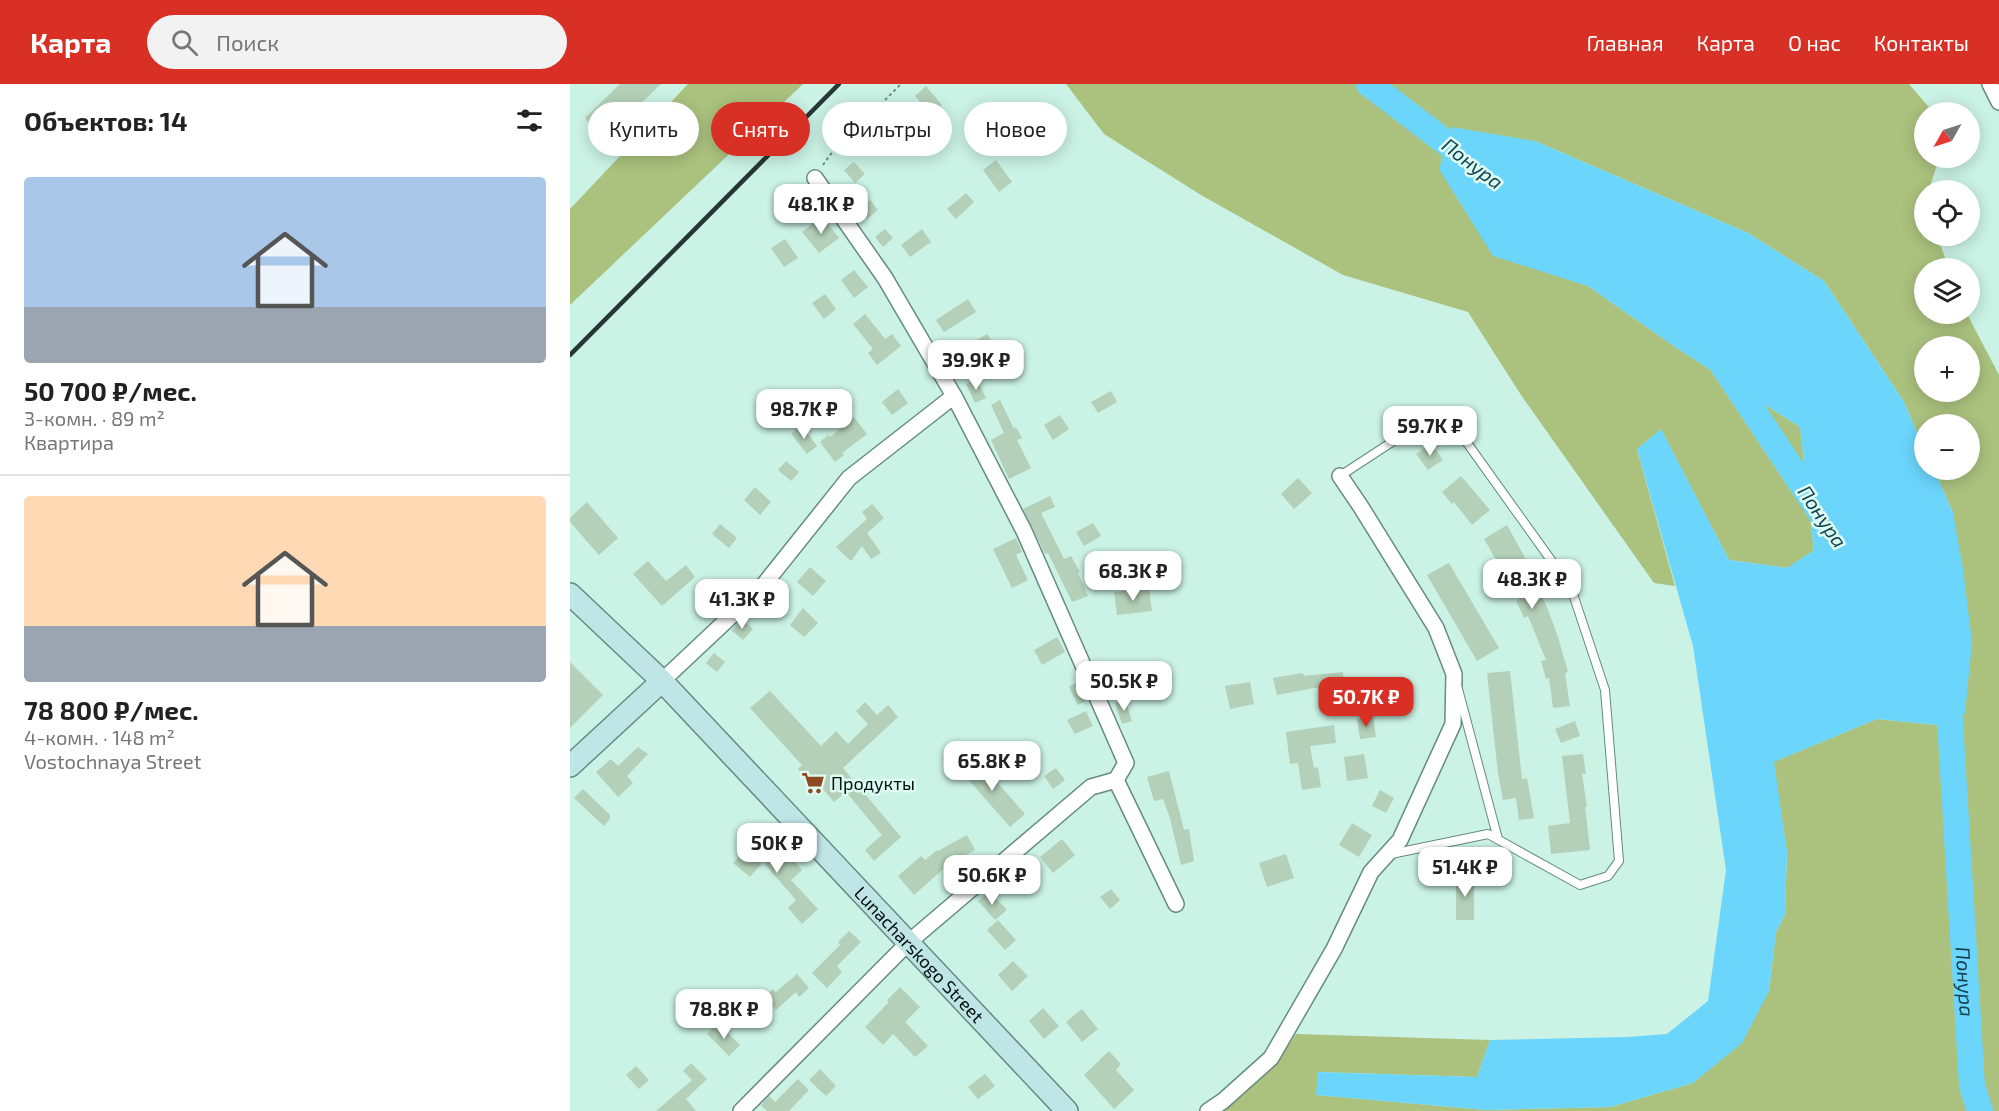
<!DOCTYPE html>
<html lang="ru">
<head>
<meta charset="utf-8">
<style>
	:root { --surface:#fff; --page:#f2f2f2; --text:#222; --muted:#767676; --line:#e0e0e0; --accent:#d93025 }
	body { margin:0; font-family:"Exo 2",sans-serif; background:var(--page); color:var(--text); height:100vh; display:flex; flex-direction:column; font-size:22px; white-space:nowrap }
	* { box-sizing:border-box; margin:0 }
	p { font-size:20px; color:var(--muted) }
	.icon { flex:none; width:33px; height:33px; fill:none; stroke:currentColor; stroke-width:2; stroke-linecap:round; stroke-linejoin:round }
	.map { position:relative; flex:1; overflow:hidden }
	.panel { display:flex; flex-direction:column; background:var(--surface); width:570px }
	.panel>* { flex:none }
	.guide { position:absolute; left:18px; top:18px; width:570px; height:54px; display:flex; gap:12px }
	.needle { width:39px; rotate:231deg }
	.buttons { position:absolute; left:1344px; top:18px; display:grid; gap:12px }
	.buttons a { display:grid; place-items:center; width:66px; height:66px; border-radius:50%; background:var(--surface); box-shadow:0 3px 15px #0003; font-size:30px }
	.price { position:absolute; translate:-50% -51px; padding:0 14px; border-radius:12px; background:#fff; color:#222; font-size:20px; line-height:39px; filter:drop-shadow(0 2px 3px #0008) }
	.price::after { content:''; position:absolute; left:50%; top:36px; width:18px; height:14px; margin-left:-9px; background:inherit; clip-path:polygon(0 0,100% 0,50% 100%) }
	.price.on { background:var(--accent); color:#fff }
	ul { padding:0; list-style:none }
	li { display:grid; align-content:center; gap:12px; height:318px; padding:0 24px }
	li+li { border-top:2px solid var(--line) }
	li span { display:grid; place-items:center; height:186px; border-radius:6px; color:#555 }
	li>.icon { margin-inline-start:auto }
	span .icon { width:108px; height:108px; fill:#fffc; stroke-width:1 }
	li b { font-size:26px }
	h2 { display:flex; justify-content:space-between; align-items:center; height:72px; padding:0 24px; font-size:26px }
	.chip { padding:0 21px; border-radius:27px; background:var(--surface); box-shadow:0 3px 15px #0003; font-size:21px; line-height:54px }
	.chip.on { background:var(--accent); color:#fff }
	header { display:flex; align-items:center; gap:36px; box-sizing:border-box; height:84px; padding:0 30px; background:var(--accent); color:#fff }
	header strong { font-size:28px }
	nav { display:flex; gap:33px; margin-inline-start:auto; font-size:21px }
	.search { width:420px; height:54px; background:var(--page); display:flex; align-items:center; gap:15px; box-sizing:border-box; padding:0 21px; border-radius:33px; color:var(--muted); font-size:22px }
	main { display:flex; flex:1; min-height:0 }
	.map>svg:first-child { display:block }
</style>
</head>
<body>
<header>
<strong>Карта</strong>
<div class="search"><svg class="icon" aria-label="search" viewBox="0 0 24 24"><circle cx="10" cy="10" r="6"/><path d="M15 15l6 6"/></svg>Поиск</div>
<nav><a>Главная</a><a>Карта</a><a>О нас</a><a>Контакты</a></nav>
</header>
<main>
<section class="panel">
<h2>Объектов: 14<svg class="icon" aria-label="filters" viewBox="0 0 24 24"><path d="M4 7h16M4 17h16"/><circle cx="9" cy="7" r="2"/><circle cx="15" cy="17" r="2"/></svg></h2>
<ul>
<li><span style="background:linear-gradient(#a9c7e8 70%,#9aa5b1 0)"><svg class="icon" aria-label="home" viewBox="0 0 24 24"><path d="M3 11l9-7 9 7M6 9v11h12V9"/></svg></span><div><b>50 700 ₽/мес.</b><p>3-комн. · 89 m²</p><p>Квартира</p></div></li>
<li><span style="background:linear-gradient(#ffd9b3 70%,#9aa5b1 0)"><svg class="icon" aria-label="home" viewBox="0 0 24 24"><path d="M3 11l9-7 9 7M6 9v11h12V9"/></svg></span><div><b>78 800 ₽/мес.</b><p>4-комн. · 148 m²</p><p>Vostochnaya Street</p></div></li>
</ul>
</section>
<div class="map">
<svg width="1429" height="1027" viewBox="0 0 1429 1027">
	<rect width="100%" height="100%" fill="#caf2e5"/>
	<path fill="#abc27e" fill-rule="evenodd" d="M118,0H233L0,221V125Z
		M496,0H1339L1363,28H1354V74H1369L1359,106H1354V152H1367L1379,184H1354V230H1397L1429,291V1027H650L708,976L726,950L920,956L907,993L748,988L747,1011L916,1026L1040,1023L1123,999L1199,907L1206,848L1215,830L1217,768L1203,678L1307,635L1367,641L1383,429L1364,386H1400V340H1354V365L1334,318L1254,197L1178,149L965,57L972,187L1018,202L1108,265L1230,343L1244,467L1218,484L1159,476L1091,346L1067,365L1105,502L1084,499L951,311L898,228L773,191L631,111L534,50ZM1354,262H1400V308H1354Z"/>
	<path fill="#6cd5fc" d="M882,43L965,57L1178,149L1254,197L1334,318L1354,365V386H1364L1383,429L1393,485L1402,558L1395,629L1367,641L1307,635L1204,678L1217,768L1215,830L1206,848L1199,907L1172,959L1123,999L1040,1023L916,1026L746,1011L748,988L907,993L920,956L1057,953L1097,950L1138,917L1156,786L1123,562L1067,365L1091,345L1159,476L1217,484L1244,466L1230,343L1108,265L1018,202L923,172L869,85Z"/>
	<g fill="none" stroke-linecap="round" stroke-linejoin="round">
		<g stroke="#6cd5fc" stroke-width="26">
			<path d="M799,0L904,80"/>
			<path d="M1148,274L1257,438"/>
			<path id="s1" d="M1369,605L1379,621L1402,1002L1410,1027"/>
		</g>
	</g>
	<path fill="#b4d0b8" d="M50,0H91L34,55L15,34Z
		M356,2L372,21L361,31L345,12Z
		M332,30L350,53L334,66L316,42Z
		M426,76L442,98L429,108L413,86Z
		M284,78L295,90L285,99L274,86Z
		M396,109L404,118L386,135L377,125Z
		M300,116L308,126L297,135L289,125Z
		M252,132L269,154L249,169L232,148Z
		M315,145L323,154L313,163L305,153Z
		M352,145L361,158L340,173L331,161Z
		M215,155L228,174L214,183L201,164Z
		M284,186L298,203L284,214L271,196Z
		M255,210L266,225L254,235L242,219Z
		M398,215L406,228L374,248L366,236Z
		M295,230L315,255L322,250L331,262L307,281L298,269L303,265L283,240Z
		M417,250L423,259L397,276L391,266Z
		M406,294L416,314L405,319L396,300Z
		M328,305L338,319L322,331L312,318Z
		M541,307L547,318L528,329L521,318Z
		M430,316L444,345L446,343L452,354L447,356L461,384L439,395L421,356L434,349L421,321Z
		M490,331L499,345L483,356L474,341Z
		M284,333L297,350L272,369L274,371L265,378L250,358L258,351L260,353Z
		M231,341L247,362L237,370L221,350Z
		M861,359L873,376L858,386L846,370Z
		M216,377L229,388L221,397L208,386Z
		M891,392L920,426L902,441L884,418L882,420L872,408Z
		M728,394L742,409L724,425L711,410Z
		M185,403L201,418L190,431L174,416Z
		M480,412L485,423L471,429L494,475L501,472L510,488L508,489L518,512L502,518L478,469L475,470L453,425Z
		M17,418L48,454L29,471L0,438V434Z
		M302,420L314,434L297,449L311,469L301,475L292,462L281,477L266,463L297,435L292,428Z
		M523,439L531,452L514,462L506,448Z
		M150,440L167,454L159,464L142,450Z
		M937,441L964,490L962,491L977,523L988,553L998,588L995,589L1000,622L983,624L979,594L976,595L971,577L976,576L958,532L954,534L946,517L949,515L914,455Z
		M446,454L452,468L446,471L458,496L442,504L423,465Z
		M78,477L96,497L116,481L125,493L92,522L63,490Z
		M879,479L929,564L907,577L857,491Z
		M240,483L256,497L243,512L227,498Z
		M579,504L582,527L547,531L544,508Z
		M233,524L248,539L234,553L220,541Z
		M172,535L183,545L173,556L161,546Z
		M487,553L495,568L472,581L464,566Z
		M144,569L155,578L147,588L136,579Z
		M0,578L33,611L0,644Z
		M566,582L574,597L556,605L549,590Z
		M940,587L952,695L957,694L964,734L949,736L946,714L933,716L928,689L917,589Z
		M773,588L775,608L750,610V603L707,611L703,594L733,589L734,592Z
		M509,597L518,616L508,621L499,603Z
		M680,598L684,620L660,625L655,602Z
		M200,607L251,662L266,647L278,660L298,640L286,627L295,618L307,631L318,621L328,633L273,684L331,753L304,777L295,766L312,751L276,708L264,718L252,704L247,708L228,685L232,681L180,624Z
		M555,616L562,637L552,640L545,619Z
		M516,627L523,642L505,650L497,636Z
		M803,633L806,653L790,655L787,635Z
		M1005,637L1010,652L991,659L985,645Z
		M764,641L766,659L740,662L744,684L748,683L751,703L732,706L728,679L720,680L716,648Z
		M68,663L78,670L57,692L63,699L48,713L26,688L41,675L48,682Z
		M794,670L798,694L777,697L774,673Z
		M1013,670L1016,690H1012L1017,723H1015L1020,766L981,770L978,742L1000,739L992,672Z
		M404,672L455,730L440,743L389,685Z
		M486,684L495,696L483,705L474,692Z
		M599,687L614,746L619,745L624,777L611,781L600,734L593,715L584,717L577,693Z
		M13,705L40,731V735L34,742L4,714Z
		M810,706L824,714L816,729L802,722Z
		M782,739L802,751L789,773L769,761Z
		M189,751L220,778L223,775L232,786L221,796L248,825L232,840L218,824L226,816L193,778L180,793L163,779Z
		M397,751L405,766L379,780L344,811L328,792L351,772L355,776L367,766L368,767Z
		M492,755L505,771L483,789L470,773Z
		M716,770L724,794L697,803L689,779Z
		M886,793H904V836H886Z
		M541,805L550,816L540,825L530,813Z
		M420,807L437,826L425,836L408,817Z
		M428,836L446,856L435,866L417,846Z
		M279,847L291,858L267,882L272,888L257,904L242,889L270,861L268,858Z
		M443,877L458,892L442,907L428,891Z
		M227,890L239,904L229,913L226,908L206,926L203,922L183,941L164,922L172,914L183,924L203,905L206,908Z
		M330,903L350,923L335,938L358,962L345,973L323,950L313,961L295,943L319,918L317,916Z
		M473,924L489,942L474,955L459,937Z
		M512,925L528,945L512,958L496,938Z
		M148,939L170,961L159,972L137,950Z
		M539,967L551,980L546,986L564,1006L544,1025L514,991Z
		M121,979L137,995L116,1015L126,1027H86L122,996L113,987Z
		M66,982L79,996L69,1005L56,991Z
		M250,985L266,1002L256,1012L239,996Z
		M415,990L425,1002L408,1015L398,1003Z
		M228,995L239,1006L219,1027H197L191,1021L199,1012L205,1018Z"/>
	<g fill="none" stroke-linecap="round" stroke-linejoin="round">
		<g stroke="#668b80" stroke-width="10">
			<path id="lane" d="M770,392L854,337L872,340L895,356L1001,504L1035,606L1049,777L1038,792L1010,801L918,750L821,770
				M888,605L928,755"/>
		</g>
		<g stroke="#668b80" stroke-width="18">
			<path id="street" d="M1420,0L1429,18
				M245,94L315,194L384,312L454,447L556,679L546,696L606,820
				M92,597L192,503L279,394L384,312
				M171,1027L339,858L521,703L546,696
				M638,1027L653,1017L701,974L764,865L801,788L830,756L883,640L884,590L866,544L791,423L770,392"/>
		</g>
		<g stroke="#668b80" stroke-width="24">
			<g id="secondary">
				<path id="s2" d="M0,510L92,597L497,1027"/>
				<path d="M0,682L92,597"/>
			</g>
		</g>
		<path stroke="#6f8a82" stroke-width="2" stroke-dasharray="3 3" stroke-linecap="butt" d="M253,81L260,71L331,0"/>
		<use href="#lane" stroke="#fff" stroke-width="8"/>
		<use href="#street" stroke="#fff" stroke-width="15"/>
		<use href="#secondary" stroke="#c0e5e6" stroke-width="21"/>
		<path stroke="#263632" stroke-width="4.5" d="M0,271L269,0"/>
	</g>
	<defs>
		<g id="supermarket-bare" transform="scale(1.8)"><path d="M-6-5.5h2.5l.6 2H6L4.5 2H-2.5L-4.4-4H-6ZM-1.5 3.2a1.3 1.3 0 1 0 .1 0ZM3 3.2a1.3 1.3 0 1 0 .1 0Z" fill="#904a23" stroke="#ddfdf3" stroke-width="2.5" paint-order="stroke"/></g>
	</defs>
	<g fill-rule="evenodd">
		<use href="#supermarket-bare" x="243" y="699"/>
	</g>
	<g text-anchor="middle" dominant-baseline="central" stroke-width="5" stroke-linejoin="round" paint-order="stroke">
		<g font-size="18" fill="#030f0c" stroke="#ddfdf3" text-anchor="start">
			<text x="261" y="699">Продукты</text>
		</g>
		<g font-size="18" fill="#030f0c" stroke="#ddfdf3">
			<text stroke="none"><textPath href="#s2" startOffset="502">Lunacharskogo Street</textPath></text>
		</g>
		<g font-size="20" font-style="italic" fill="#144353" stroke="#ddfdf3">
			<text transform="translate(903 79) rotate(37)">Понура</text>
			<text transform="translate(1253 432) rotate(56)">Понура</text>
			<text stroke="none"><textPath href="#s1" startOffset="296">Понура</textPath></text>
		</g>
	</g>
</svg>
<div class="buttons">
<a><svg class="needle" viewBox="-14 -14 28 28"><path d="M0-13l5 13h-10z" fill="#e53935"/><path d="M0 13l5-13h-10z" fill="#767676"/></svg></a>
<a><svg class="icon" aria-label="locate" viewBox="0 0 24 24"><circle cx="12" cy="12" r="6"/><path d="M12 2v4M12 18v4M2 12h4M18 12h4"/></svg></a>
<a><svg class="icon" aria-label="layers" viewBox="0 0 24 24"><path d="M12 4l9 5-9 5-9-5zM3 14l9 5 9-5"/></svg></a>
<a>+</a>
<a>−</a>
</div>
<b class="price" style="left:251px;top:151px">48.1K ₽</b>
<b class="price" style="left:406px;top:307px">39.9K ₽</b>
<b class="price" style="left:234px;top:356px">98.7K ₽</b>
<b class="price" style="left:860px;top:373px">59.7K ₽</b>
<b class="price" style="left:563px;top:518px">68.3K ₽</b>
<b class="price" style="left:962px;top:526px">48.3K ₽</b>
<b class="price" style="left:172px;top:546px">41.3K ₽</b>
<b class="price" style="left:554px;top:628px">50.5K ₽</b>
<b class="price on" style="left:796px;top:644px">50.7K ₽</b>
<b class="price" style="left:422px;top:708px">65.8K ₽</b>
<b class="price" style="left:207px;top:790px">50K ₽</b>
<b class="price" style="left:895px;top:814px">51.4K ₽</b>
<b class="price" style="left:422px;top:822px">50.6K ₽</b>
<b class="price" style="left:154px;top:956px">78.8K ₽</b>
<div class="guide">
<a class="chip">Купить</a>
<a class="chip on">Снять</a>
<a class="chip">Фильтры</a>
<a class="chip">Новое</a>
</div>
</div>
</main>
</body>
</html>
